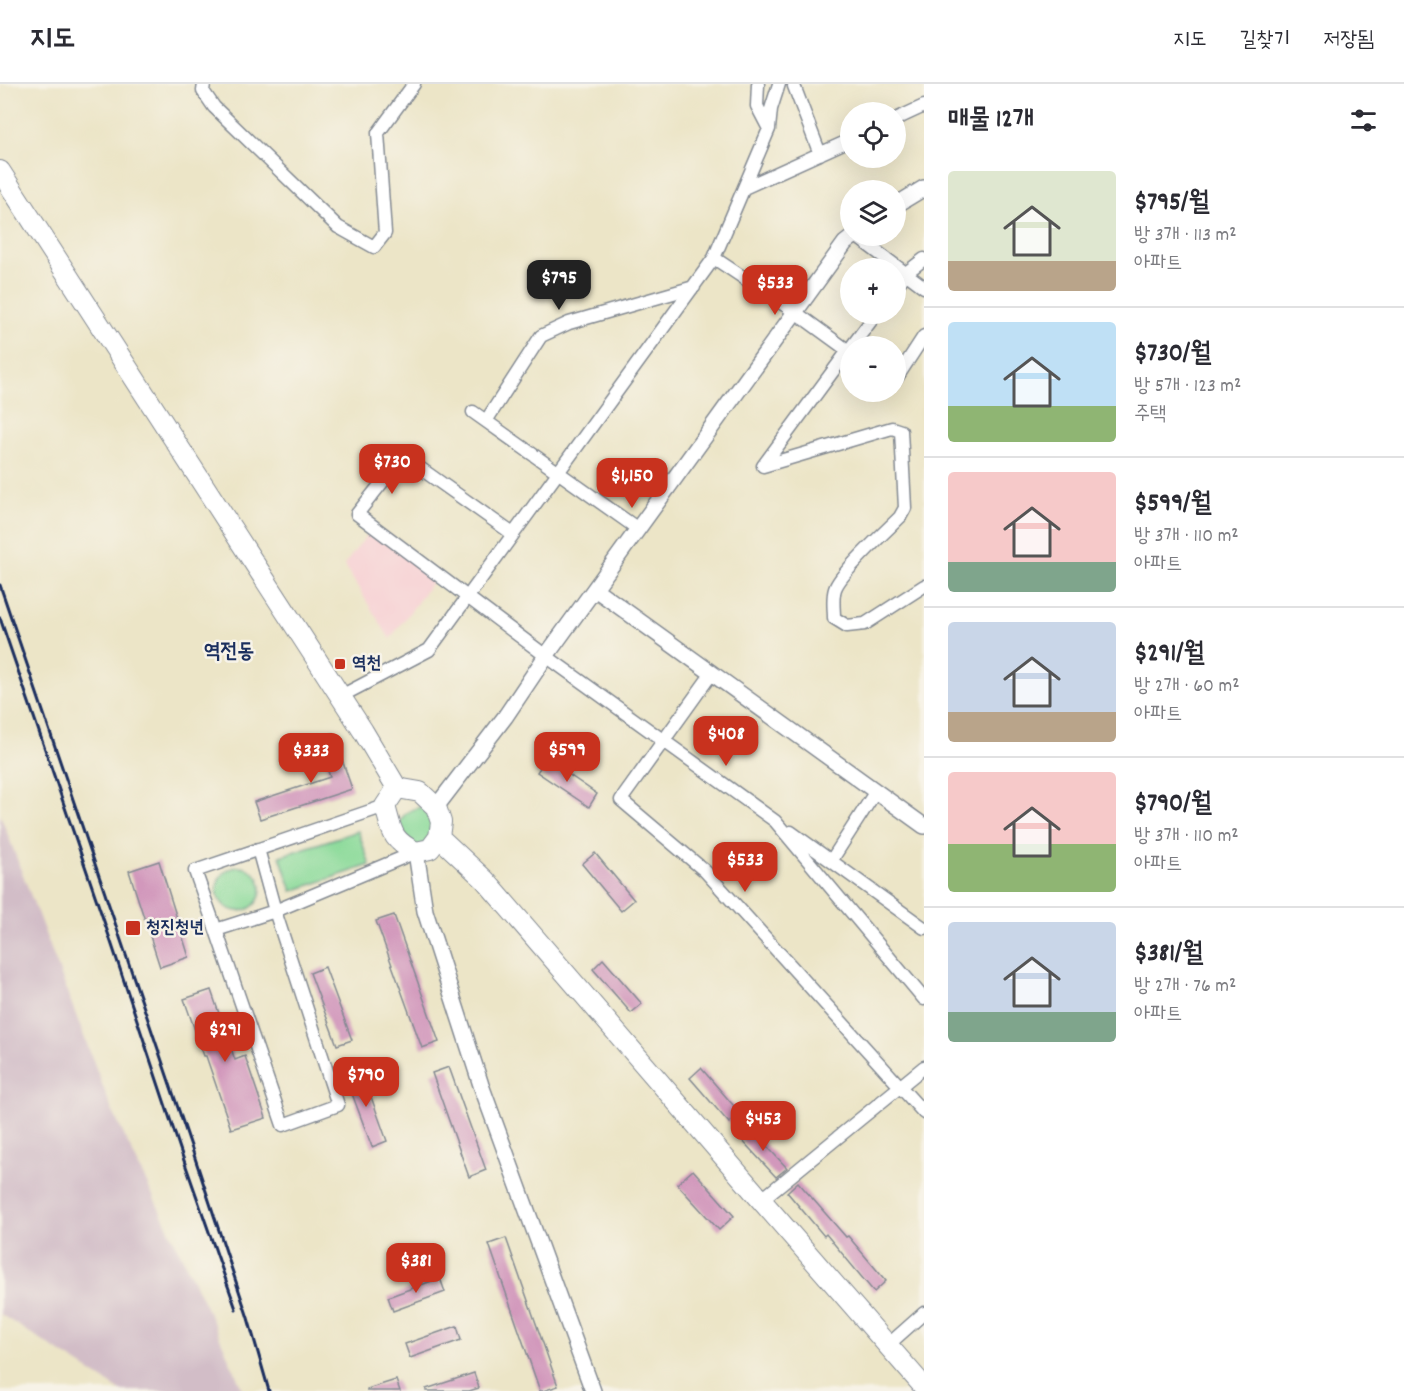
<!DOCTYPE html>
<html lang="ko">
<head>
<meta charset="utf-8">
<style>
	:root { --surface:#fff; --page:#f7f7f7; --text:#2b2b33; --muted:#7c7c81; --line:#e1e1e2; --accent:#c8321e }
	body { margin:0; font-family:Dekko,"Poor Story",sans-serif; background:var(--page); color:var(--text); height:100vh; display:flex; flex-direction:column; font-size:22px; white-space:nowrap }
	* { box-sizing:border-box; margin:0 }
	p { font-size:20px; color:var(--muted) }
	.icon { flex:none; width:33px; height:33px; fill:none; stroke:currentColor; stroke-width:2; stroke-linecap:round; stroke-linejoin:round }
	.map { position:relative; flex:1; overflow:hidden }
	.side { display:flex; flex-direction:column; background:var(--surface); width:480px }
	.side>* { flex:none }
	.fabs { position:absolute; left:840px; top:18px; display:grid; gap:12px }
	.fabs a { display:grid; place-items:center; width:66px; height:66px; border-radius:50%; background:var(--surface); box-shadow:0 6px 24px #0002; font-size:30px }
	.price { position:absolute; translate:-50% -51px; padding:0 14px; border-radius:12px; background:var(--accent); color:#fff; font-size:20px; line-height:39px; filter:drop-shadow(0 2px 3px #0008) }
	.price::after { content:''; position:absolute; left:50%; top:36px; width:18px; height:14px; margin-left:-9px; background:inherit; clip-path:polygon(0 0,100% 0,50% 100%) }
	.price.current { background:#222; color:#fff }
	ul { padding:0; list-style:none }
	li { display:flex; align-items:center; gap:18px; height:150px; padding:0 24px }
	li+li { border-top:2px solid var(--line) }
	li span { display:grid; place-items:center; flex:none; width:168px; height:120px; border-radius:6px; color:#555 }
	li>.icon { margin-inline-start:auto }
	span .icon { width:72px; height:72px; fill:#fffc; stroke-width:1 }
	li b { font-size:26px }
	h2 { display:flex; justify-content:space-between; align-items:center; height:72px; padding:0 24px; font-size:26px }
	header { display:flex; align-items:center; gap:36px; box-sizing:border-box; height:84px; padding:0 30px; background:var(--surface); border-bottom:2px solid var(--line) }
	header strong { font-size:28px }
	nav { display:flex; gap:33px; margin-inline-start:auto; font-size:21px }
	main { display:flex; flex:1; min-height:0 }
	.map>svg:first-child { display:block }
</style>
</head>
<body>
<header>
<strong>지도</strong>
<nav><a>지도</a><a>길찾기</a><a>저장됨</a></nav>
</header>
<main>
<div class="map">
<svg width="924" height="1307" viewBox="0 0 924 1307">
	<rect width="100%" height="100%" fill="#f7f3e8"/>
	<filter id="ink" filterUnits="userSpaceOnUse"><feTurbulence type="fractalNoise" baseFrequency=".0167" numOctaves="2"/><feDisplacementMap in="SourceGraphic" scale="12" xChannelSelector="R" yChannelSelector="G"/><feConvolveMatrix kernelMatrix="1 2 1 2 8 2 1 2 1" color-interpolation-filters="sRGB"/></filter>
	<filter id="wash" filterUnits="userSpaceOnUse"><feTurbulence type="fractalNoise" baseFrequency=".008" numOctaves="4" result="noise"/><feDisplacementMap in="SourceGraphic" scale="24" xChannelSelector="R" yChannelSelector="G"/><feGaussianBlur stdDeviation="1.35" result="paint"/><feColorMatrix in="noise" values="0 0 0 0 0 0 0 0 0 0 0 0 0 0 0 0 0 1.4 0 .05"/><feComposite in="paint" operator="in"/></filter>
	<g filter="url(#wash)">
		<rect width="100%" height="100%" fill="#ece5c7"/>
		<path fill="#f7cfd3" d="M370,447L436,493L390,555L344,481Z"/>
		<path fill="#d2bdc7" d="M0,730L111,1024L214,1240L243,1307H121L0,1230Z"/>
		<path fill="#8ada99" stroke="#52847c" stroke-width="1.5" d="M422,723L431,725L442,739L418,768L398,742C403,730 409,725 422,723Z
			M358,747L370,781L292,807L280,772Z
			M217 805a22 22 0 1 1 44 0a22 22 0 1 1-44 0Z"/>
		<g id="blocks">
			<path fill="#d298bc" d="M333,649L352,705L260,735L254,718L330,693L317,654Z
				M546,675L597,710L589,723L537,688Z
				M595,769L634,816L621,827L582,780Z
				M159,777L189,873L160,883L129,787Z
				M394,831L439,958L422,964L376,837Z
				M603,875L642,920L631,929L593,885Z
				M325,883L352,956L337,961L310,889Z
				M211,906L235,976L245,972L266,1034L231,1045L206,972H204L184,915Z
				M449,983L486,1086L469,1093L432,989Z
				M701,984L740,1029L729,1039L690,994Z
				M361,985L387,1057L372,1063L345,991Z
				M749,1043L787,1084L776,1093L739,1053Z
				M693,1086L734,1132L719,1146L677,1100Z
				M798,1098L846,1153L848,1152L886,1197L874,1208L826,1150L824,1152L787,1108Z
				M506,1154L558,1302L543,1307H540L489,1160Z
				M440,1194L445,1208L393,1227L388,1213Z
				M457,1242L461,1256L410,1274L405,1260Z
				M474,1289L479,1304L469,1307H426V1305Z
				M396,1296L400,1307H367V1305Z"/>
		</g>
	</g>
	<g filter="url(#ink)">
		<use href="#blocks" fill-opacity="0" stroke="#848a92" stroke-width="1.5"/>
		<g fill="none" stroke-linecap="round" stroke-linejoin="round">
			<g stroke="#848a92" stroke-width="15">
				<path id="minor" d="M204,0L203,7L214,23L338,143L374,163L385,149L378,49L414,0
					M794,2L820,70
					M896,35L924,22
					M769,45L771,25L779,0
					M744,104L850,56
					M856,152L924,203
					M714,174L795,228L850,268
					M896,203L906,189L924,175
					M852,262L876,230
					M850,264L763,382L892,344L901,347L905,424L900,433C886,447 840,489 835,505C832,514 834,524 834,534L847,542L865,540L924,502
					M896,295L924,252
					M473,328L638,445
					M486,337L541,252L569,239L694,203
					M513,450L403,372L357,430L546,572L775,737L924,915
					M712,589L621,716L705,787L924,1029
					M341,612L429,566L714,174L769,45L757,22L758,0
					M385,722L195,787L216,846L275,827L416,768
					M791,748L924,844
					M831,777L876,707
					M216,846L283,1041L338,1021L275,827L258,765
					M761,1116L924,983
					M888,1261L924,1229"/>
			</g>
			<g stroke="#848a92" stroke-width="18">
				<path id="tertiary" d="M896,121L924,104
					M595,505L924,742
					M436,723L505,633L546,572L845,159L854,152
					M416,768L425,827L481,1001L593,1307"/>
			</g>
			<g stroke="#848a92" stroke-width="22">
				<path id="trunk" d="M0,87L363,647L397,704
					M397,704L420,708L436,723L441,738L439,753L430,765L416,768C391,756 392,747 385,722Z
					M439,753L485,796L761,1116L924,1303"/>
			</g>
			<use href="#minor" stroke="#fff" stroke-width="12"/>
			<use href="#tertiary" stroke="#fff" stroke-width="15"/>
			<use href="#trunk" stroke="#fff" stroke-width="20"/>
			<path stroke="#1b2f5e" stroke-width="3" d="M0,501L192,1065L248,1234L269,1307
				M0,534L109,852L181,1068L236,1225"/>
		</g>
	</g>
	<g fill="#c8321e" stroke="#f7f3e8" stroke-width="2">
		<rect x="334" y="574" width="12" height="12" rx="3"/>
		<rect x="125" y="836" width="16" height="16" rx="3"/>
	</g>
	<g text-anchor="middle" dominant-baseline="central" stroke-width="5" stroke-linejoin="round" paint-order="stroke">
		<g font-size="18" font-weight="bold" fill="#1b2f5e" stroke="#f7f3e8" text-anchor="start">
			<text x="352" y="580">역천</text>
			<text x="146" y="844">청진청년</text>
		</g>
		<g font-size="21" font-weight="bold" fill="#1b2f5e" stroke="#f7f3e8">
			<text x="229" y="569">역전동</text>
		</g>
	</g>
</svg>
<div class="fabs">
<a><svg class="icon" aria-label="locate" viewBox="0 0 24 24"><circle cx="12" cy="12" r="6"/><path d="M12 2v4M12 18v4M2 12h4M18 12h4"/></svg></a>
<a><svg class="icon" aria-label="layers" viewBox="0 0 24 24"><path d="M12 4l9 5-9 5-9-5zM3 14l9 5 9-5"/></svg></a>
<a>+</a>
<a>−</a>
</div>
<b class="price current" style="left:559px;top:227px">$795</b>
<b class="price" style="left:775px;top:232px">$533</b>
<b class="price" style="left:392px;top:411px">$730</b>
<b class="price" style="left:632px;top:425px">$1,150</b>
<b class="price" style="left:726px;top:683px">$408</b>
<b class="price" style="left:567px;top:699px">$599</b>
<b class="price" style="left:311px;top:700px">$333</b>
<b class="price" style="left:745px;top:809px">$533</b>
<b class="price" style="left:225px;top:979px">$291</b>
<b class="price" style="left:366px;top:1024px">$790</b>
<b class="price" style="left:763px;top:1068px">$453</b>
<b class="price" style="left:416px;top:1210px">$381</b>
</div>
<section class="side">
<h2>매물 12개<svg class="icon" aria-label="filters" viewBox="0 0 24 24"><path d="M4 7h16M4 17h16"/><circle cx="9" cy="7" r="2"/><circle cx="15" cy="17" r="2"/></svg></h2>
<ul>
<li><span style="background:linear-gradient(#dfe7d0 75%,#b9a48a 0)"><svg class="icon" aria-label="home" viewBox="0 0 24 24"><path d="M3 11l9-7 9 7M6 9v11h12V9"/></svg></span><div><b>$795/월</b><p>방 3개 · 113 m²</p><p>아파트</p></div></li>
<li><span style="background:linear-gradient(#bfe0f5 70%,#8fb573 0)"><svg class="icon" aria-label="home" viewBox="0 0 24 24"><path d="M3 11l9-7 9 7M6 9v11h12V9"/></svg></span><div><b>$730/월</b><p>방 5개 · 123 m²</p><p>주택</p></div></li>
<li><span style="background:linear-gradient(#f6c9c9 75%,#7fa58c 0)"><svg class="icon" aria-label="home" viewBox="0 0 24 24"><path d="M3 11l9-7 9 7M6 9v11h12V9"/></svg></span><div><b>$599/월</b><p>방 3개 · 110 m²</p><p>아파트</p></div></li>
<li><span style="background:linear-gradient(#c9d6e8 75%,#b9a48a 0)"><svg class="icon" aria-label="home" viewBox="0 0 24 24"><path d="M3 11l9-7 9 7M6 9v11h12V9"/></svg></span><div><b>$291/월</b><p>방 2개 · 60 m²</p><p>아파트</p></div></li>
<li><span style="background:linear-gradient(#f6c9c9 60%,#8fb573 0)"><svg class="icon" aria-label="home" viewBox="0 0 24 24"><path d="M3 11l9-7 9 7M6 9v11h12V9"/></svg></span><div><b>$790/월</b><p>방 3개 · 110 m²</p><p>아파트</p></div></li>
<li><span style="background:linear-gradient(#c9d6e8 75%,#7fa58c 0)"><svg class="icon" aria-label="home" viewBox="0 0 24 24"><path d="M3 11l9-7 9 7M6 9v11h12V9"/></svg></span><div><b>$381/월</b><p>방 2개 · 76 m²</p><p>아파트</p></div></li>
</ul>
</section>
</main>
</body>
</html>
